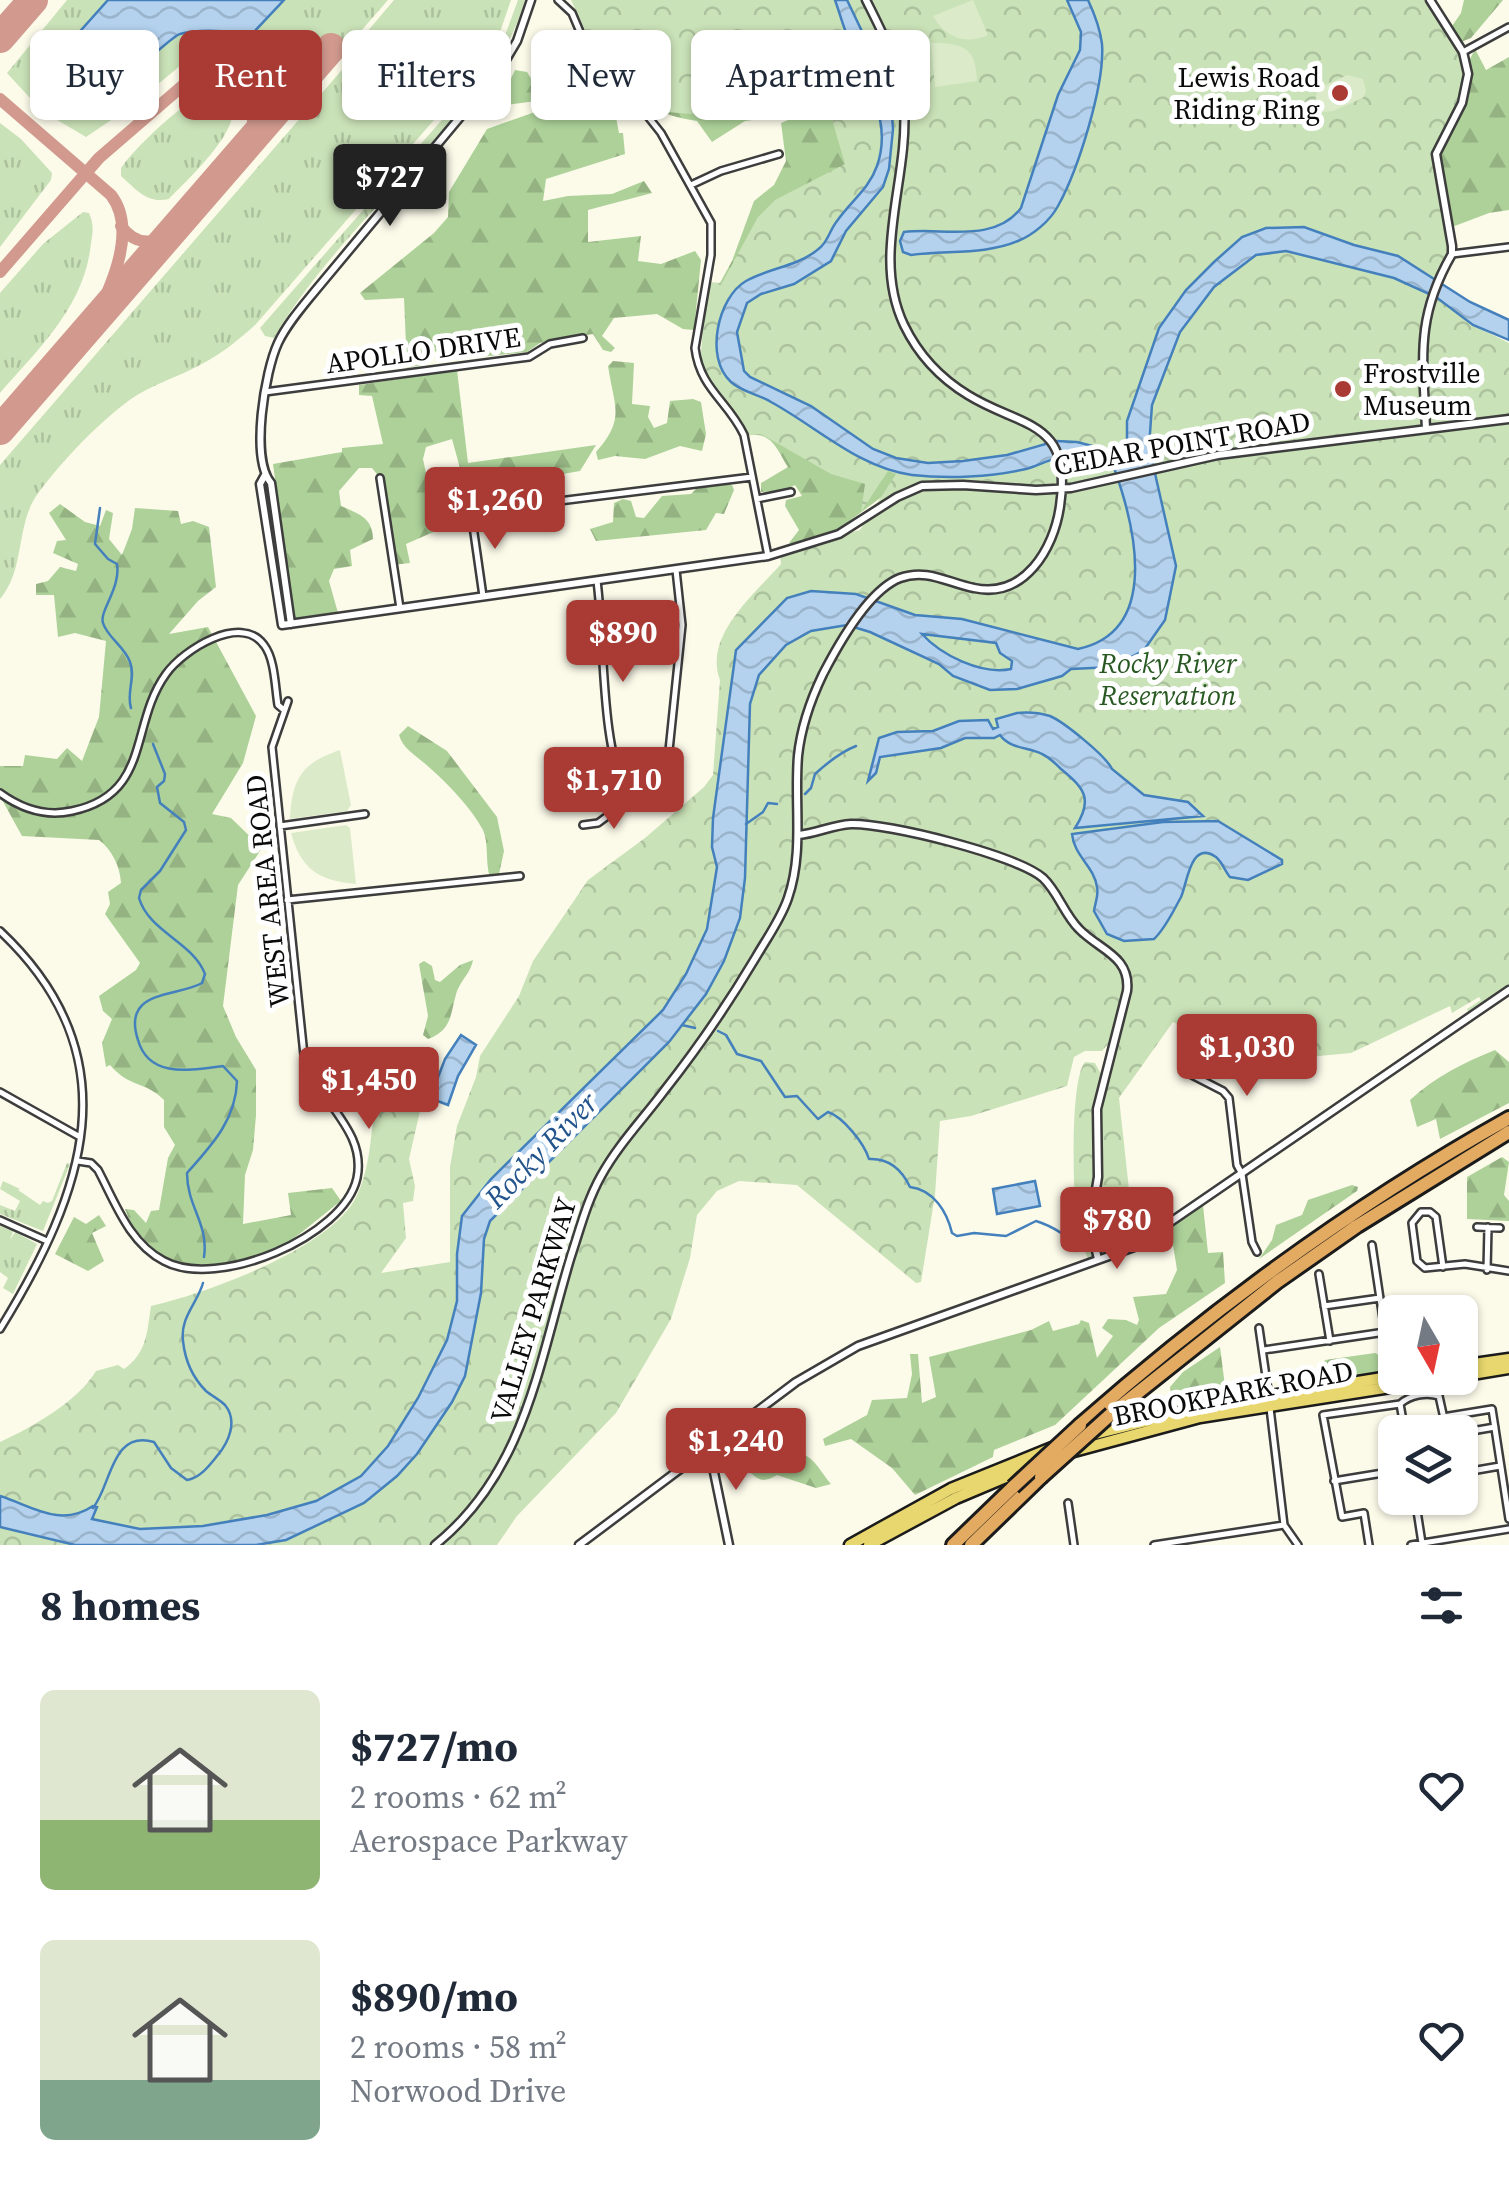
<!DOCTYPE html>
<html lang="en">
<head>
<meta charset="utf-8">
<style>
	:root { --surface:#fff; --page:#f6f6f7; --text:#1f2937; --muted:#747a83; --accent:#a93a34 }
	body { margin:0; font-family:"Source Serif 4",serif; background:var(--page); color:var(--text); height:100vh; display:flex; flex-direction:column; font-size:38px; white-space:nowrap }
	* { box-sizing:border-box; margin:0 }
	p { font-size:32px; color:var(--muted) }
	.icon { flex:none; width:55px; height:55px; fill:none; stroke:currentColor; stroke-width:2; stroke-linecap:round; stroke-linejoin:round }
	.map { position:relative; height:1545px; overflow:hidden }
	.drawer { display:flex; flex-direction:column; background:var(--surface); flex:1 }
	.drawer>* { flex:none }
	.hud { position:absolute; left:30px; top:30px; width:1000px; height:90px; display:flex; gap:20px }
	.needle { width:65px; rotate:171deg }
	.controls { position:absolute; left:1378px; top:1295px; display:grid; gap:20px }
	.controls a { display:grid; place-items:center; width:100px; height:100px; border-radius:15px; background:var(--surface); box-shadow:0 2px 8px #0004; font-size:50px }
	.price { position:absolute; translate:-50% -85px; padding:0 22px; border-radius:10px; background:var(--accent); color:#fff; font-size:32px; line-height:65px; filter:drop-shadow(0 2px 5px #0008) }
	.price::after { content:''; position:absolute; left:50%; top:60px; width:30px; height:22px; margin-left:-15px; background:inherit; clip-path:polygon(0 0,100% 0,50% 100%) }
	.price.active { background:#222; color:#fff }
	ul { padding:0; list-style:none }
	li { display:flex; align-items:center; gap:30px; height:250px; padding:0 40px }
	li span { display:grid; place-items:center; flex:none; width:280px; height:200px; border-radius:15px; color:#555 }
	li>.icon { margin-inline-start:auto }
	span .icon { width:120px; height:120px; fill:#fffc; stroke-width:1 }
	li b { font-size:42px }
	h2 { display:flex; justify-content:space-between; align-items:center; height:120px; padding:0 40px; font-size:42px }
	.pill { padding:0 35px; border-radius:15px; background:var(--surface); box-shadow:0 2px 8px #0004; font-size:35px; line-height:90px }
	.pill.active { background:var(--accent); color:#fff }
	.map>svg:first-child { display:block }
</style>
</head>
<body>
<div class="map">
<svg width="1509" height="1545" viewBox="0 0 1509 1545">
	<defs>
		<pattern id="grass-tufts" width="24" height="20" patternUnits="userSpaceOnUse" patternTransform="scale(2.5)"><rect width="24" height="20" fill="#cae2b8"/><path d="M3 7l-1-3M5 7V3M7 7l1-3M15 17l-1-3M17 17v-4M19 17l1-3" fill="none" stroke="#acc19d"/></pattern>
		<pattern id="forest-firs" width="22" height="20" patternUnits="userSpaceOnUse" patternTransform="scale(2.5)"><rect width="22" height="20" fill="#add199"/><path d="M5 1l3.5 6h-7zM16 11l3.5 6h-7z" fill="#94b282"/></pattern>
		<pattern id="park-crowns" width="20" height="18" patternUnits="userSpaceOnUse" patternTransform="scale(2.5)"><rect width="20" height="18" fill="#cae2b8"/><path d="M2 6a3 3 0 1 1 6 0M12 15a3 3 0 1 1 6 0" fill="none" stroke="#acc19d"/></pattern>
		<pattern id="water-waves" width="16" height="10" patternUnits="userSpaceOnUse" patternTransform="scale(2.5)"><rect width="16" height="10" fill="#b4d2ee"/><path d="M0 5q4-4 8 0t8 0" fill="none" stroke="#99b3cb"/></pattern>
	</defs>
	<rect width="100%" height="100%" fill="#fcfbea"/>
	<path fill="url(#grass-tufts)" d="M67,0H388L340,55L317,35L263,89L234,63L214,55L187,60L132,106L86,137L42,111L7,73Z
		M394,0H511L501,29L482,65L256,324C239,340 221,354 200,365C178,377 151,385 131,399C97,424 64,459 39,492C15,523 26,569 0,599V465L347,64L344,59Z
		M518,0H525C507,60 476,95 435,141C383,202 314,268 274,338L265,336L260,328L482,74L503,41Z
		M204,95C278,98 186,181 169,199C147,204 137,190 121,176V168C134,149 182,102 204,95Z
		M0,123L21,139L52,173L51,180L0,247Z
		M83,212L89,213C94,224 93,232 91,243C85,306 39,348 0,393V293L43,244Z
		M67,1163L70,1164L43,1231L0,1214V1205L15,1211L20,1201L0,1189L3,1181L20,1189L18,1190L40,1205L43,1201L48,1203L52,1201Z
		M0,1226L13,1231L10,1240L15,1232L37,1244L13,1294L3,1288L8,1278L0,1272Z"/>
	<path fill="url(#forest-firs)" d="M572,0H833L882,127L726,292L720,283L732,261L754,201L774,185L786,161L781,123L809,111L802,107L774,117L745,121L712,142L697,121C621,110 600,64 572,0Z
		M1464,0H1503L1471,38L1461,42L1452,26L1461,13Z
		M1475,49L1486,70L1509,57V210L1489,213L1452,227L1439,156L1444,137L1468,95L1470,59Z
		M515,70L527,72L532,80L547,77L564,83L569,97L594,107L617,100L627,103L629,109L615,112L619,133H623L625,154L546,179L543,201L568,196L612,194L644,181L652,193L588,210V242L641,236L638,261L661,264L695,251L701,260L694,330L683,329L657,314L614,318L602,336L615,348L611,352L603,350L593,334L540,343L527,352L461,359L438,350L430,355L423,365L407,368L404,298L365,300L360,293L434,233L448,217L449,192L487,129L552,106L551,99L498,106Z
		M613,361L634,363L632,404L650,406L648,417L654,428L667,423L670,401L693,399L701,402L706,434L702,451L680,446L645,459L615,456L598,460L596,452C626,418 614,407 608,366Z
		M457,370L468,463L596,445L580,471L557,475L546,468L516,483L504,471L480,470L473,477L463,479L452,439L426,447L423,459L438,530L406,544L410,563L392,565L380,478L372,468H359L339,491L341,506C359,514 373,518 373,539L350,550L352,566L334,569L329,581L338,613L294,620L273,464L342,452V448L383,444L372,396L359,395V385Z
		M742,400L911,475L832,534L801,545L789,543L799,530L785,506L786,500L802,496L795,485L786,490L761,492V483L788,467C777,450 773,433 750,435Z
		M724,483L732,485L734,490L724,514L716,513L706,530L596,541L590,529L613,522L614,503L623,499L631,501L636,517L644,518L662,496L691,494L696,489Z
		M60,504L85,522L100,526L106,510L113,513L109,539L122,555L132,529L135,508L178,511L181,524L193,521L209,527L216,587L198,601L169,634L208,627L256,716L243,763L212,814L231,818L262,848L238,885L223,1006L236,1037L256,1070V1115L253,1150L245,1175L243,1224L291,1215L288,1193L332,1188L341,1201C320,1217 300,1235 278,1249C240,1273 178,1274 144,1243C134,1235 130,1221 125,1209L134,1210L146,1223L151,1211L159,1210L168,1158L175,1145L164,1127V1100C144,1080 131,1089 110,1065L106,1067L102,1043L112,1019L103,1011L99,996L136,970L140,963L105,914L110,904L108,892L121,883C120,866 112,850 99,840L22,836L0,796V766H23L25,755L57,759L67,748L82,761L99,717L106,641L75,633L58,637L54,595H36V584L48,581L60,567L76,571L78,564L53,553L57,541L66,540L49,513Z
		M408,726L447,751L497,817L504,851L499,874L490,877C485,863 489,843 483,830C471,808 450,786 431,769C420,758 403,750 399,735Z
		M473,960C471,972 462,979 457,991C450,1013 453,1030 428,1039L423,1035L428,1016L419,964L424,961L432,966L435,980L440,982L460,965Z
		M1495,1050L1509,1062V1103L1440,1139L1436,1119L1417,1127L1410,1100C1435,1077 1463,1063 1495,1050Z
		M1502,1157L1509,1162L1504,1195L1509,1201V1221L1467,1219V1177Z
		M1352,1185L1358,1187L1357,1191L1259,1259L1272,1240L1276,1225L1302,1215L1308,1200Z
		M1203,1205L1208,1253L1223,1252L1225,1283L1159,1328L1055,1425L994,1450L993,1457L915,1495L892,1468L851,1439L825,1446L823,1439L867,1415L872,1400L907,1398L912,1374L910,1354H918L922,1403L936,1397L929,1357L1031,1330L1049,1321L1053,1331L1079,1324L1081,1320L1089,1323L1097,1358L1113,1336L1102,1328L1108,1319L1126,1320L1137,1325L1139,1320L1133,1297L1166,1294L1177,1270L1170,1226Z
		M99,1215L106,1226L92,1233L104,1261L88,1271L55,1254L74,1217L86,1224Z
		M1220,1347L1226,1394L1178,1401L1171,1397L1170,1387L1183,1372Z
		M1375,1353L1379,1355L1378,1373L1322,1382L1315,1374L1325,1360Z
		M786,1450C813,1452 816,1466 831,1484L816,1488L777,1475C765,1482 760,1482 750,1472L749,1460C758,1451 771,1452 782,1457Z"/>
	<path fill="url(#park-crowns)" d="M571,0H1431L1466,59L1467,94L1433,150L1452,244L1432,294L1473,325L1509,343V988L1470,1015L1467,1009L1481,1000L1479,997L1452,1013L1450,1006L1351,1053L1277,1060L1233,1052L1173,1022L1119,1098L1135,1244L1089,1261C1085,1251 1080,1241 1078,1231C1073,1208 1069,1080 1085,1062L1095,1063L1101,1074L1108,1044L1102,1051H1085L1074,1057L1067,1086L971,1116L940,1121L935,1195L921,1282L916,1283L797,1185L739,1181L717,1191L697,1215L690,1258L671,1319L616,1413L517,1516L497,1545H0V1442C33,1427 78,1401 96,1371L118,1365L124,1369C147,1353 147,1332 151,1306C205,1294 325,1250 354,1201C371,1172 371,1129 376,1096L375,1086L401,1064L431,1063L409,1159L415,1186L413,1201L403,1203L406,1238L381,1273L450,1262V1167L457,1126L476,1077L480,1056L519,996L533,961L588,880L645,838L704,787L713,775L720,680C703,636 755,594 781,564L780,553L860,530L896,474L888,471L861,512L865,484L831,474L761,434L744,436L707,382L700,364L707,282L722,283L758,217L775,200L845,164L819,75L781,103L764,111L691,114L655,111L623,88L599,60Z"/>
	<path fill="#dbebc9" d="M973,0L988,35C965,45 946,38 933,16Z
		M931,43C963,43 976,47 977,81L935,87Z
		M1347,75L1363,79L1366,91L1363,98L1333,111L1323,112L1315,102L1318,89Z
		M340,750L351,805L347,811L290,819C292,778 302,763 340,750Z
		M346,825L350,828L356,884C320,881 301,870 291,833Z"/>
	<path fill="url(#water-waves)" stroke="#4480bc" stroke-width="2.5" fill-rule="evenodd" d="M108,0H284L252,34C228,32 203,28 180,34C171,36 113,92 100,103L49,66Z
		M835,0H847L890,90L893,129L889,169L883,187L846,231L831,261L794,284L761,294L747,303L737,332L744,371L750,377L811,406L873,449L896,458L928,463L963,461L1007,455L1056,441L1077,442L1127,455V421L1159,328L1186,290L1214,262L1242,237L1266,228L1304,227L1354,245L1398,256L1470,302L1509,320V340L1473,325L1436,297L1394,278L1286,251L1256,255L1214,287L1180,332L1152,405L1149,447L1176,566L1165,620L1144,650L1113,667L1071,669L1062,676L1017,689L990,690L953,676L939,664L870,632L847,625L811,631L786,645L759,675L750,704L745,878L740,918L724,961L706,994L669,1042L490,1221L484,1239L481,1293L465,1376L452,1402L417,1454L397,1476L364,1503L286,1540L256,1545H75L0,1527V1496C32,1506 60,1528 93,1506L97,1507L92,1519L140,1529L203,1526L267,1515L316,1501L361,1476L388,1446L418,1398L447,1340L457,1301V1254L462,1216L491,1179L663,1010L686,974L707,929L717,867L712,847L713,818L736,650L787,598L811,591L856,594L915,615L962,619L1078,649C1161,631 1135,526 1114,468C1098,464 1079,458 1062,458C1050,458 1038,466 1026,469C991,477 948,479 912,475C859,468 817,427 771,402C758,394 742,392 731,382C704,358 718,297 746,281C769,268 795,267 816,251C828,243 829,231 837,221C851,201 869,189 877,166C893,120 866,84 850,43C844,29 840,14 835,0ZM922,634L996,643L1000,653L1012,661L1011,669C981,675 941,655 922,634Z
		M1067,0H1088C1095,15 1100,28 1102,44C1105,85 1078,170 1058,206C1050,221 1033,235 1018,241C986,255 945,250 911,255L903,252L900,241L904,232C942,227 994,244 1021,208L1058,95L1080,50L1081,32Z
		M1017,713C1028,712 1040,713 1050,716C1064,722 1106,756 1112,769L1144,795L1188,802L1203,816L1075,828C1094,799 1084,788 1061,769C1056,764 1049,757 1042,754C1028,747 1010,749 1000,735L994,738H965L941,748L880,757L876,773L868,781L879,738L897,732L933,731L959,721L988,720L993,729L998,727L996,719Z
		M1218,821L1282,860V864L1248,880L1230,877C1225,871 1222,862 1216,857C1190,839 1187,885 1181,897C1174,910 1165,929 1154,939L1124,941L1107,934L1094,911C1095,903 1099,895 1097,887C1094,866 1074,856 1072,834L1163,822Z
		M461,1035L476,1045L458,1076L448,1105L430,1098L445,1059Z
		M1035,1181L1040,1206L997,1214L993,1189Z"/>
	<g fill="none" stroke-linecap="round" stroke-linejoin="round">
		<path stroke="#4480bc" stroke-width="2.5" d="M100,508L95,544L108,559L117,564C121,588 99,611 103,623C107,637 125,647 130,662C136,677 126,693 131,708
			M153,744L165,774L164,781L157,787L160,803L184,822L186,830L160,871L141,890L139,898C149,932 193,942 205,974L202,983C185,993 150,992 139,1009C133,1018 135,1031 138,1040C149,1079 191,1070 223,1066L237,1081C236,1120 211,1146 187,1173C187,1207 209,1224 204,1257
			M805,794L811,788L815,774C826,764 843,751 856,746
			M746,824L763,812L768,803L777,804
			M682,1025L695,1028
			M718,1031L726,1035L737,1054L761,1061L785,1097L797,1096L818,1119L828,1112C843,1117 864,1143 869,1159C889,1158 902,1170 910,1187C934,1190 947,1212 952,1233L957,1236L974,1233L1006,1236L1036,1221C1049,1225 1075,1238 1077,1251
			M93,1508C112,1484 111,1430 154,1442L171,1468L187,1480C200,1478 209,1466 217,1456C229,1442 238,1421 225,1405C220,1400 212,1396 206,1391C193,1378 185,1360 183,1341C180,1317 197,1304 203,1283"/>
		<path stroke="#d29a8f" stroke-width="12" d="M16,20L20,0
			M0,99L111,195C138,230 111,288 93,322
			M121,226C134,244 152,246 170,233
			M0,272L99,158L195,75C236,62 265,109 248,144"/>
		<path stroke="#d29a8f" stroke-width="30" d="M0,38L33,0
			M0,430L331,48"/>
		<g stroke="#3d3d3d" stroke-width="10">
			<path id="minor" d="M558,0L572,13L586,46L603,73L642,109L661,133L711,223V255L695,348C700,389 728,401 744,435L768,556
				M1463,52L1509,27
				M691,185L721,171L779,154
				M1452,254L1509,247
				M265,392L529,357L550,344L583,338
				M380,478L400,608
				M757,499L791,492
				M597,581C605,641 600,747 628,798
				M483,596L471,512L752,477
				M0,793C22,809 45,817 72,811C152,794 129,725 166,674C183,650 241,613 264,645C275,659 275,687 278,705L284,710
				M583,825L598,823L656,780L668,760L682,625L676,570
				M280,826L365,814
				M287,900L520,876
				M0,931C134,1057 84,1193 0,1329
				M1188,1073L1223,1091L1229,1098L1237,1165L1242,1174L1252,1242L1257,1252
				M0,1092L80,1137
				M78,1161L91,1163L98,1170C115,1202 129,1243 164,1261C217,1290 344,1237 357,1178C367,1129 316,1101 304,1055L272,747L288,701
				M0,1220L47,1241
				M1477,1227L1500,1228
				M1443,1267L1436,1217L1430,1212H1421L1412,1223L1417,1261L1425,1268L1465,1264L1509,1271
				M1487,1270L1488,1227
				M1319,1274L1330,1341
				M1324,1306L1380,1298
				M1259,1328L1269,1397
				M1264,1350L1385,1332L1372,1245
				M1400,1404L1405,1432
				M1270,1408L1284,1525L1298,1545
				M1443,1417L1492,1409L1509,1519
				M1460,1433L1495,1427
				M1460,1473L1500,1466
				M1334,1481L1395,1471
				M1415,1498L1422,1543
				M1068,1503L1074,1545
				M1154,1545L1284,1525
				M1369,1545L1364,1513L1342,1517L1323,1415L1400,1404C1410,1395 1426,1392 1439,1396L1447,1432
				M1411,1545L1509,1529"/>
		</g>
		<g stroke="#3d3d3d" stroke-width="11">
			<path id="tertiary" d="M1426,429C1423,359 1415,318 1452,254V246L1436,154L1462,103L1468,74L1463,52L1430,0
				M265,475L260,484L282,625L768,556L839,534L897,497L922,486L963,485L1036,490L1071,488L1218,455L1509,419
				M291,624L271,483C250,458 265,371 278,343C287,324 302,307 315,291L501,68L517,41L531,0
				M799,835C817,833 833,825 851,824C888,823 1016,855 1043,878C1058,892 1064,914 1079,929C1099,950 1131,956 1127,991L1097,1109L1098,1177L1090,1225L1098,1259
				M709,1448L729,1545
				M435,1545C526,1472 539,1361 571,1256C580,1229 587,1201 601,1176C618,1145 643,1119 664,1091C698,1048 728,1004 756,957C767,938 781,919 788,898C804,852 794,804 798,756C801,727 811,699 823,674C838,645 869,590 900,578C927,568 948,583 974,588C1024,599 1054,549 1060,506C1073,419 1021,428 968,395C940,378 918,354 904,325C871,256 909,179 904,107C902,69 883,34 866,0
				M579,1545L796,1382L858,1346L1134,1247L1509,990"/>
		</g>
		<g stroke="#1b1b1b" stroke-width="15">
			<path id="primary" d="M1460,1366L1509,1359
				M1460,1376L1509,1368
				M1087,1436L1203,1407L1395,1376
				M1074,1451L1200,1417L1448,1378
				M850,1545L951,1489L1052,1448
				M869,1545L956,1498L1034,1465"/>
		</g>
		<g stroke="#1b1b1b" stroke-width="18">
			<path id="motorway" d="M1111,1414L1277,1282L1357,1226L1509,1132
				M1080,1425C1212,1309 1355,1204 1509,1118
				M953,1545L1013,1487
				M971,1545L1041,1477"/>
		</g>
		<use href="#minor" stroke="#fff" stroke-width="5"/>
		<use href="#tertiary" stroke="#fff" stroke-width="6"/>
		<use href="#primary" stroke="#e8d76e" stroke-width="10"/>
		<use href="#motorway" stroke="#e3aa61" stroke-width="12"/>
		<g stroke="#1b1b1b" stroke-width="18" stroke-linecap="butt">
			<path id="motorway-bridge" d="M1041,1477L1111,1414
				M1013,1487L1080,1425"/>
		</g>
		<use href="#motorway-bridge" stroke="#e3aa61" stroke-width="12"/>
	</g>
	<g fill="#a93a34" stroke="#fff" stroke-width="4">
		<circle cx="1340" cy="93" r="10"/>
		<circle cx="1343" cy="389" r="10"/>
	</g>
	<g text-anchor="middle" dominant-baseline="central" stroke-width="10" stroke-linejoin="round" paint-order="stroke">
		<g font-size="28" fill="#0a0a0a" stroke="#fff" text-anchor="end">
			<text x="1320" y="77">Lewis Road<tspan x="1320" dy="32">Riding Ring</tspan></text>
			<text x="1363" y="373" text-anchor="start">Frostville<tspan x="1363" dy="32">Museum</tspan></text>
		</g>
		<g font-size="28" fill="#0a0a0a" stroke="#fff">
			<text transform="translate(423 350) rotate(-8)">APOLLO DRIVE</text>
			<text transform="translate(1182 443) rotate(-10)">CEDAR POINT ROAD</text>
			<text transform="translate(267 891) rotate(-96)">WEST AREA ROAD</text>
			<text transform="translate(533 1310) rotate(-73)">VALLEY PARKWAY</text>
			<text transform="translate(1233 1393) rotate(-11)">BROOKPARK ROAD</text>
		</g>
		<g font-size="28" font-style="italic" fill="#295923" stroke="#fff">
			<text x="1168" y="663">Rocky River<tspan x="1168" dy="32">Reservation</tspan></text>
		</g>
		<g font-size="30" font-style="italic" fill="#23548c" stroke="#fff">
			<text transform="translate(541 1150) rotate(-46)">Rocky River</text>
		</g>
	</g>
</svg>
<div class="controls">
<a><svg class="needle" viewBox="-14 -14 28 28"><path d="M0-13l5 13h-10z" fill="#e53935"/><path d="M0 13l5-13h-10z" fill="#747a83"/></svg></a>
<a><svg class="icon" aria-label="layers" viewBox="0 0 24 24"><path d="M12 4l9 5-9 5-9-5zM3 14l9 5 9-5"/></svg></a>
</div>
<b class="price active" style="left:390px;top:229px">$727</b>
<b class="price" style="left:495px;top:552px">$1,260</b>
<b class="price" style="left:623px;top:685px">$890</b>
<b class="price" style="left:614px;top:832px">$1,710</b>
<b class="price" style="left:1247px;top:1099px">$1,030</b>
<b class="price" style="left:369px;top:1132px">$1,450</b>
<b class="price" style="left:1117px;top:1272px">$780</b>
<b class="price" style="left:736px;top:1493px">$1,240</b>
<div class="hud">
<a class="pill">Buy</a>
<a class="pill active">Rent</a>
<a class="pill">Filters</a>
<a class="pill">New</a>
<a class="pill">Apartment</a>
</div>
</div>
<section class="drawer">
<h2>8 homes<svg class="icon" aria-label="filters" viewBox="0 0 24 24"><path d="M4 7h16M4 17h16"/><circle cx="9" cy="7" r="2"/><circle cx="15" cy="17" r="2"/></svg></h2>
<ul>
<li><span style="background:linear-gradient(#dfe7d0 65%,#8fb573 0)"><svg class="icon" aria-label="home" viewBox="0 0 24 24"><path d="M3 11l9-7 9 7M6 9v11h12V9"/></svg></span><div><b>$727/mo</b><p>2 rooms · 62 m²</p><p>Aerospace Parkway</p></div><svg class="icon" aria-label="heart" viewBox="0 0 24 24"><path d="M12 20l-8-8c-3-5 5-10 8-4 3-6 11-1 8 4z"/></svg></li>
<li><span style="background:linear-gradient(#dfe7d0 70%,#7fa58c 0)"><svg class="icon" aria-label="home" viewBox="0 0 24 24"><path d="M3 11l9-7 9 7M6 9v11h12V9"/></svg></span><div><b>$890/mo</b><p>2 rooms · 58 m²</p><p>Norwood Drive</p></div><svg class="icon" aria-label="heart" viewBox="0 0 24 24"><path d="M12 20l-8-8c-3-5 5-10 8-4 3-6 11-1 8 4z"/></svg></li>
</ul>
</section>
</body>
</html>
